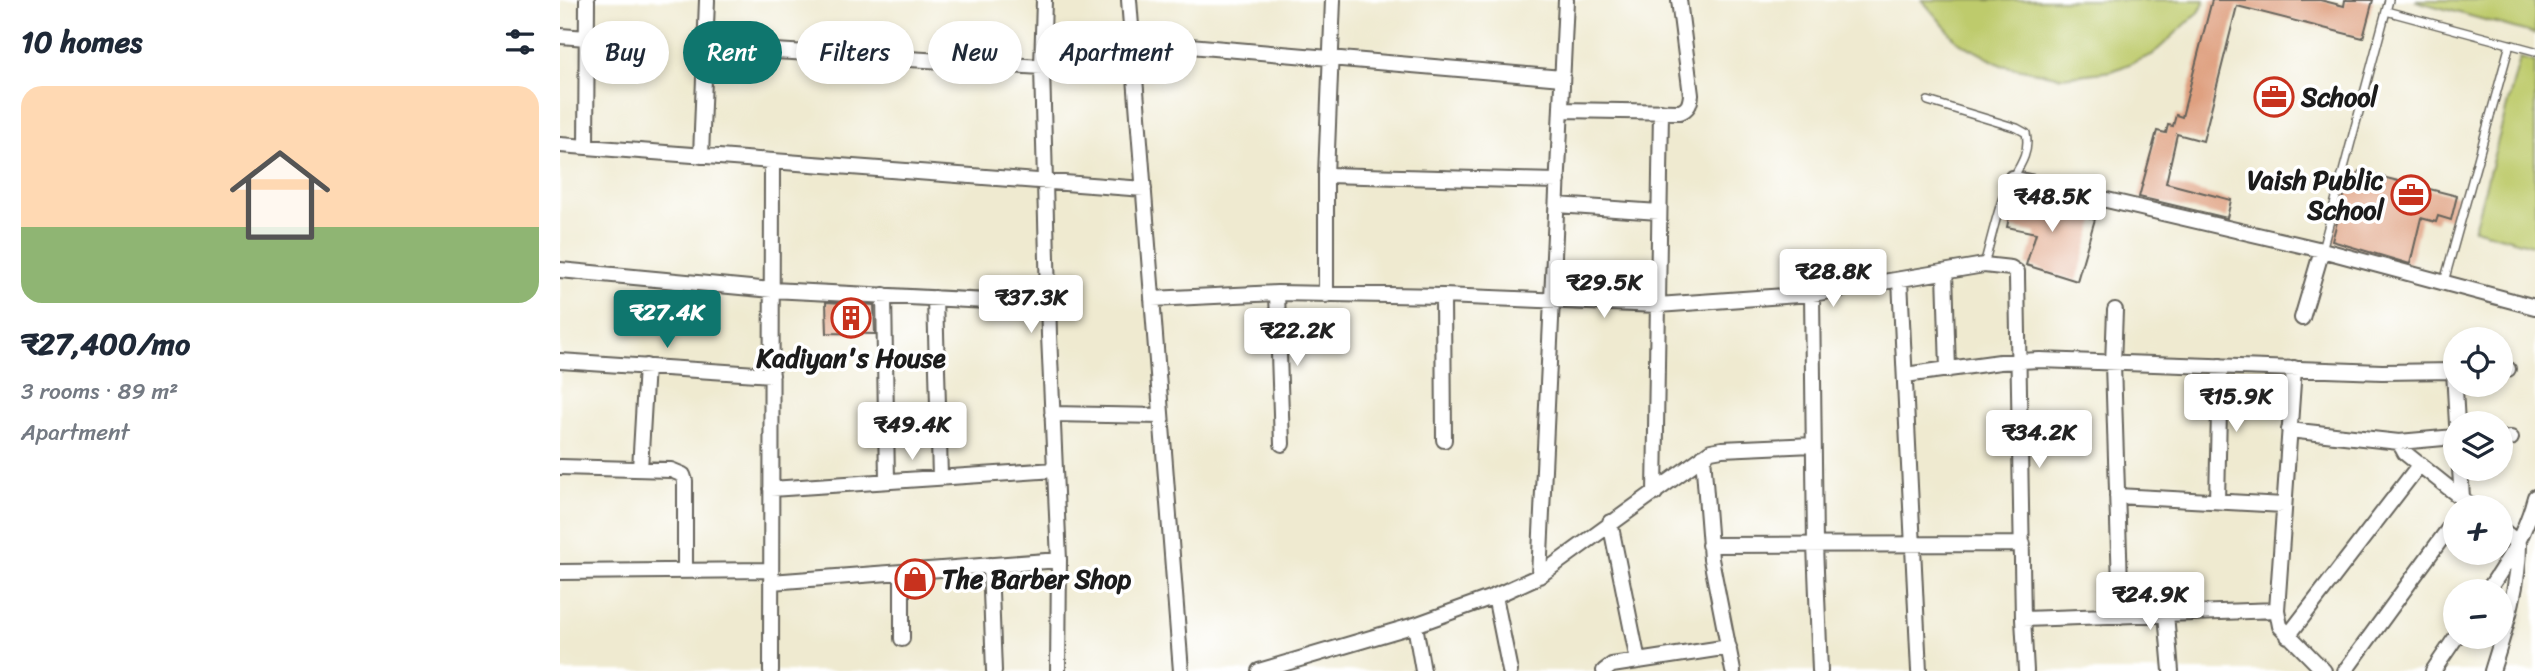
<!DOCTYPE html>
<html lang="en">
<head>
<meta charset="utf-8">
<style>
	:root { --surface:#fff; --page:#f6f6f7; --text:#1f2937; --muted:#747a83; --accent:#0f766e }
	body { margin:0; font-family:Sriracha,sans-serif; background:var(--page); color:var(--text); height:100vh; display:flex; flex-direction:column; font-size:26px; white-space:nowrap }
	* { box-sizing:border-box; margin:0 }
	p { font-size:23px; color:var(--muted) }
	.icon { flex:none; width:38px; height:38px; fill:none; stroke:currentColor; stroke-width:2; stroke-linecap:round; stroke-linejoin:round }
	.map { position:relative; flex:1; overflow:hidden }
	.sheet { display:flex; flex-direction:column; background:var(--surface); width:560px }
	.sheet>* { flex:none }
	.hud { position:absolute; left:21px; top:21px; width:665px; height:63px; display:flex; gap:14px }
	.fabs { position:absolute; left:1883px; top:327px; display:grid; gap:14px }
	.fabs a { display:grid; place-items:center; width:70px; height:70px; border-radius:50%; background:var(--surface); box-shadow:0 4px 10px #0003; font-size:35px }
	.price { position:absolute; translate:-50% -60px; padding:0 16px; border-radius:7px; background:#fff; color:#222; font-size:23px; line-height:46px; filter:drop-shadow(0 2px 4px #0008) }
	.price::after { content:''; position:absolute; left:50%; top:42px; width:21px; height:16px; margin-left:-10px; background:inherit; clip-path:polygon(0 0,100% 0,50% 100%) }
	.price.on { background:var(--accent); color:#fff }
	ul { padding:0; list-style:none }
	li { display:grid; align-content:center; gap:14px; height:371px; padding:0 21px }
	li span { display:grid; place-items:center; height:217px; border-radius:21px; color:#555 }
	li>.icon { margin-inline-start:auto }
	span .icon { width:126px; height:126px; fill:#fffc; stroke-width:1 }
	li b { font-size:30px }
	h2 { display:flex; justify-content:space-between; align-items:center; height:84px; padding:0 21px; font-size:30px }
	.pill { padding:0 24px; border-radius:32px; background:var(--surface); box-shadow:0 4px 10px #0003; font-size:24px; line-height:63px }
	.pill.on { background:var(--accent); color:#fff }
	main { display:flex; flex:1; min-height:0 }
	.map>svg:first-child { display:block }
</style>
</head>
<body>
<main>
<section class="sheet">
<h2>10 homes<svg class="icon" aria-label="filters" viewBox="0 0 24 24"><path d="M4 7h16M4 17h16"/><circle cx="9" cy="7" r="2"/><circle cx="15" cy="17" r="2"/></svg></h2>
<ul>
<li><span style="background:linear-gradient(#ffd9b3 65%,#8fb573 0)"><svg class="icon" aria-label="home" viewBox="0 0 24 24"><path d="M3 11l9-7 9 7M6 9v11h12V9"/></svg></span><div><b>₹27,400/mo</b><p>3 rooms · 89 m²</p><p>Apartment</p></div></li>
</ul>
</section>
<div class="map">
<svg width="1975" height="671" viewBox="0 0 1975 671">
	<rect width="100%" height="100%" fill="#fff"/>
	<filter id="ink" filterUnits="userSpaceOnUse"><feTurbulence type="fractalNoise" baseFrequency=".0143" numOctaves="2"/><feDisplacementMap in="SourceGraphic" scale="14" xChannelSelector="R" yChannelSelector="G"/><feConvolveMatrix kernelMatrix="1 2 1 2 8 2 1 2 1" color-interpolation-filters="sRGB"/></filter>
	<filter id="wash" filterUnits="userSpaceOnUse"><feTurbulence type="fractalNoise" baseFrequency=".00686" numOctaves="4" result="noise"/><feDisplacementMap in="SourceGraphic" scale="28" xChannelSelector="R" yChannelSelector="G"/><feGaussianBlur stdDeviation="1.57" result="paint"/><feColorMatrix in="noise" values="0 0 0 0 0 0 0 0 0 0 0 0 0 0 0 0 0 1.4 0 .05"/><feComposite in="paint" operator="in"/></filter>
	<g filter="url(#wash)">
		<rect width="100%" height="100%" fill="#efead0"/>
		<path fill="#becb6c" stroke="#6d7444" stroke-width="2" d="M1362,0H1645L1640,11L1592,55L1552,71L1502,77L1441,65L1397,41Z
			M1975,0V34L1856,1L1857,0Z
			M1960,58L1975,62V246L1914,229Z"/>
		<g id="blocks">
			<path fill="#dfa080" d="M1652,0H1760L1784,6L1785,0H1813L1803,38L1677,6L1643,141L1617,134L1606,183L1671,200L1667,218L1579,197L1597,131L1606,133L1608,125L1613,126L1616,115L1622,117Z
				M1799,171L1897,196L1891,220L1878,216L1876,222L1861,218L1850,264L1772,241L1787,184L1795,186Z
				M1455,189L1480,194L1479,202L1535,219L1517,281L1466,265L1476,233L1447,227Z
				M266,302L314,305L315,334L267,333Z"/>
		</g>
	</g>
	<g filter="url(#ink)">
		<use href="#blocks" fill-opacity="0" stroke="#66645b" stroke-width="2"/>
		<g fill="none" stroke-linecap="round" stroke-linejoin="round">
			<g stroke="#66645b" stroke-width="10">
				<path id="lane" d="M1826,11L1975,51
					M1368,101L1457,128L1466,133C1472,160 1449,177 1442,200C1435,221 1430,243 1424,265
					M1762,250L1829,0
					M1884,282L1950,44"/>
			</g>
			<g stroke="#66645b" stroke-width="18">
				<path id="street" d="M484,0L482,67L489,335L499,560L498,671
					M569,0L621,671
					M0,36L27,38
					M572,41L1002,78
					M146,47L482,67
					M1001,110L1120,112C1128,109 1130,104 1131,95L1119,0
					M0,145L584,189
					M26,147L27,0
					M141,156L147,0
					M766,175L998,181
					M1452,178L1762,250L1975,307
					M997,205L1099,212
					M0,270L212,290L488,304
					M1385,272L1388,370
					M1340,280L1359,671
					M717,293L722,444
					M1252,294L1255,545L1260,671
					M324,295L327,481
					M766,295V175L773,0
					M883,296L884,440
					M375,298L380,477
					M592,299L717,293L883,296L1098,305L1252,294L1424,265L1451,268L1457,272V277L1463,619L1466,671
					M1555,310L1553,364L1561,616
					M1742,318L1762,250
					M0,361L212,375
					M1734,368L1717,610L1720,626L1764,671
					M1941,369H1948
					M1345,375L1440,362L1480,360L1822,372L1894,371L1897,424
					M492,414L601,416
					M1729,430L1839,442L1895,437
					M1941,439L1951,438
					M1839,442L1845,453L1914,508
					M1143,456L1151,559L1173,671
					M0,467L111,470L123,475L125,481V570
					M80,469L86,366
					M1900,469L1902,497
					M211,489L495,470
					M1095,493L1101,111
					M1557,496L1724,505
					M1657,501L1660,366
					M1050,522L1078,661
					M1149,545L1463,544
					M430,565L434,671
					M0,572L211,570
					M342,572V639
					M979,576L1006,0
					M211,582L499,560
					M1927,592C1949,559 1965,535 1975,497
					M935,596L950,671
					M1606,614L1611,671
					M1463,619L1717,610
					M855,625L863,671
					M1728,636L1860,464
					M211,671L212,162
					M699,671L855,625L935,596L979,576L1151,451L1162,449L1253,445
					M1044,671L1052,665L1169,647
					M1785,671L1895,520
					M1873,671L1896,637
					M1932,671C1945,629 1959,588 1959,544L1941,529"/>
			</g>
			<use href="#lane" stroke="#fff" stroke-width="7"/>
			<use href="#street" stroke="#fff" stroke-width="14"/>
		</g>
	</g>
	<defs>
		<g id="office-ring" transform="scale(2.0125)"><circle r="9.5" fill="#fff" stroke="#c8321e" stroke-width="1.5"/><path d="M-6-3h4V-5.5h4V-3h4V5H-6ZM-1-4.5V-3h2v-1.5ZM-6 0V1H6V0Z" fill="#c8321e"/></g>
		<g id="building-ring" transform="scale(2.0125)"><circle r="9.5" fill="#fff" stroke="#c8321e" stroke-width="1.5"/><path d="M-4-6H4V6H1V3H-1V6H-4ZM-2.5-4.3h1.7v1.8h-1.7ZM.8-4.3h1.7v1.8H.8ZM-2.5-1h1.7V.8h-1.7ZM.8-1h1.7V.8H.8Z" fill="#c8321e"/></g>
		<g id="shop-ring" transform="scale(2.0125)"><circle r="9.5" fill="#fff" stroke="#c8321e" stroke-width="1.5"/><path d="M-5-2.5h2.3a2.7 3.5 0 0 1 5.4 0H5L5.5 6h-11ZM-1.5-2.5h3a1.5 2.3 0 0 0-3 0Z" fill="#c8321e"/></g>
	</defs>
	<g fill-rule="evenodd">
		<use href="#office-ring" x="1714" y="97"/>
		<use href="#office-ring" x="1851" y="195"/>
		<use href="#building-ring" x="291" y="318"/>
		<use href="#shop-ring" x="355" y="579"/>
	</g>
	<g text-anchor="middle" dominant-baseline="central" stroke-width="7" stroke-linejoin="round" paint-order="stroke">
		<g font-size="26" font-weight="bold" fill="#1c1c1c" stroke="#fff" text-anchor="start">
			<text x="1741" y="97">School</text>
			<text x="1824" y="180" text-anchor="end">Vaish Public<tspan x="1824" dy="30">School</tspan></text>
			<text x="291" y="358" text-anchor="middle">Kadiyan's House</text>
			<text x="382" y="579">The Barber Shop</text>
		</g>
	</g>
</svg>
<div class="fabs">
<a><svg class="icon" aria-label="locate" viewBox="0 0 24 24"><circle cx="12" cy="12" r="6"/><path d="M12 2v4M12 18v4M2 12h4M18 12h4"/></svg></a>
<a><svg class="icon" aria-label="layers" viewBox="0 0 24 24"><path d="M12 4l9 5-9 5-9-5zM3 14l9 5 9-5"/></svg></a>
<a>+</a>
<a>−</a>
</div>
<b class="price" style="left:1492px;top:234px">₹48.5K</b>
<b class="price" style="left:1273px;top:309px">₹28.8K</b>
<b class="price" style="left:1044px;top:320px">₹29.5K</b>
<b class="price" style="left:471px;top:335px">₹37.3K</b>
<b class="price on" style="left:107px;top:350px">₹27.4K</b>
<b class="price" style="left:737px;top:368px">₹22.2K</b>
<b class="price" style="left:1676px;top:434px">₹15.9K</b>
<b class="price" style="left:352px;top:462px">₹49.4K</b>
<b class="price" style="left:1479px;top:470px">₹34.2K</b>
<b class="price" style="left:1590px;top:632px">₹24.9K</b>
<div class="hud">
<a class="pill">Buy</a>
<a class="pill on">Rent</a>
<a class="pill">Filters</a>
<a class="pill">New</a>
<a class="pill">Apartment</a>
</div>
</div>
</main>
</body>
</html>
